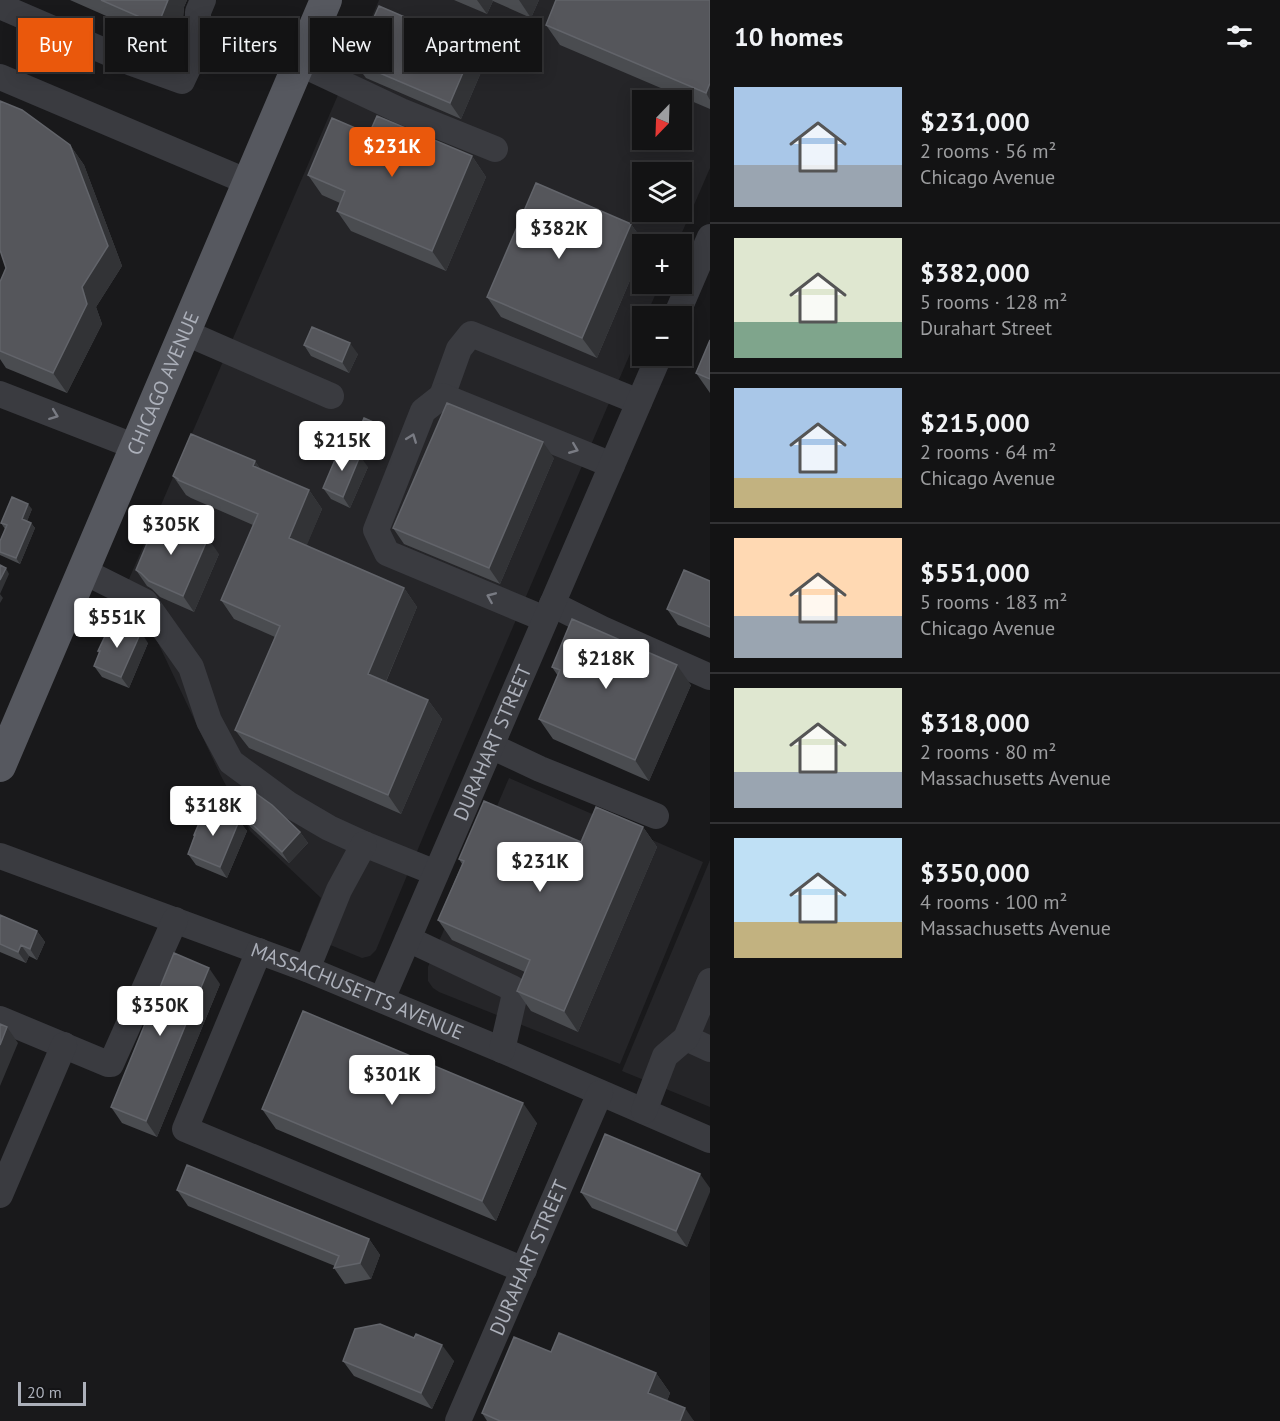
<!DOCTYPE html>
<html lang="en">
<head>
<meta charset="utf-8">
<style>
	:root { --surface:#131314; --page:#202022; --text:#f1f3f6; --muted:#9d9ea0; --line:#323234; --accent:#ea580c }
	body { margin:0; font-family:"PT Sans",sans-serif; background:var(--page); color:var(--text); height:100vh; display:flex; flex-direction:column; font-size:22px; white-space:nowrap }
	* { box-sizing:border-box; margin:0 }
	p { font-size:20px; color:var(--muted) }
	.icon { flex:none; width:33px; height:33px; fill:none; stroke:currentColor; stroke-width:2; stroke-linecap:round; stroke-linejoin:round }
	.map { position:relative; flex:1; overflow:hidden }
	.side { display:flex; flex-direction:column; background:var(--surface); width:570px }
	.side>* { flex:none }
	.banner { position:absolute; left:18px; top:18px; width:570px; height:54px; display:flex; gap:12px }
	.needle { width:39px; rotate:203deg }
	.buttons { position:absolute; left:632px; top:90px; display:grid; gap:12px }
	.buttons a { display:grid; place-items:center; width:60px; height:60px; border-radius:0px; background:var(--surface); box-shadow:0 3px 15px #0003,0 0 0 2px var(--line); font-size:30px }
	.scale { position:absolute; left:18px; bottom:15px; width:68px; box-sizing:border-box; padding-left:6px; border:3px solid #acb0ba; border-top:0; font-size:16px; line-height:21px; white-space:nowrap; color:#acb0ba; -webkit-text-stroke:4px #141416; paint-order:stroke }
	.price { position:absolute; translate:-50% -51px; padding:0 14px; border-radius:6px; background:#fff; color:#222; font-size:20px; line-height:39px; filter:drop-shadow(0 2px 3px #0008) }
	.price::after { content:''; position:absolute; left:50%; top:36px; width:18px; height:14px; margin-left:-9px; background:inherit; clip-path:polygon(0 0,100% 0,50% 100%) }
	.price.selected { background:var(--accent); color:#fff }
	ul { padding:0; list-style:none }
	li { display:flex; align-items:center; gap:18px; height:150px; padding:0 24px }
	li+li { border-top:2px solid var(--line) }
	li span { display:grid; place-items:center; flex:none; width:168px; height:120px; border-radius:0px; color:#555 }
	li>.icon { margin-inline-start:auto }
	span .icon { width:72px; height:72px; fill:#fffc; stroke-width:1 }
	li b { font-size:26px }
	h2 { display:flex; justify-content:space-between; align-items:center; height:72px; padding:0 24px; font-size:26px }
	.pill { padding:0 21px; border-radius:0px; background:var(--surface); box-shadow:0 3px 15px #0003,0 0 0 2px var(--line); font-size:21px; line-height:54px }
	.pill.selected { background:var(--accent); color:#fff }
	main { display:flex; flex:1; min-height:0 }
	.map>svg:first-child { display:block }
</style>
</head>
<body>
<main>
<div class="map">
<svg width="710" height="1421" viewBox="0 0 710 1421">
	<rect width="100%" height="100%" fill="#19191b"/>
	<path fill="#252528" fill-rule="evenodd" d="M379,0H710V168L677,244H642V284H660L646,316H642V326L428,825L376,950L370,956L362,958L306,935L321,898L250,831L221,776L143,611L120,600ZM642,100H681V140H642ZM642,172H681V212H642Z
		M509,778L703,862L620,1064L439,992L433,988L428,981V967Z
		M710,860V1107L622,1071Z"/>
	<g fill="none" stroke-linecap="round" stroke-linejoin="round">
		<g stroke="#3a3b40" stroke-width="26">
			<path d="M0,6L132,63L182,81L198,47V12L203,0"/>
			<path d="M299,63L401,111L495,149"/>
			<path d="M0,77L248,182"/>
			<path d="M676,316L710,237"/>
			<path d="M184,332L331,396"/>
			<path d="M0,394L136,447"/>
			<path d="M442,396L459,349L471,334L639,402"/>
			<path d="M83,571L145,602L191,667L209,721L231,762L288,804L329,828L364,844L436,873"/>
			<path d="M552,604L602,629L710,677"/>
			<path d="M545,619L387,553L376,530L423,411L442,396L612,465"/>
			<path d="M491,746L540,769L656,816"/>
			<path id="s1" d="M0,856L307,969L502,1050L710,1140"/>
			<path d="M408,939L512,988L514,998L502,1050"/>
			<path d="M259,951L185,1129L524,1270"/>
			<path d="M307,969L339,890L364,844"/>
			<path id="s2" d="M382,999L659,356"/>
			<path d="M0,1019L108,1064H111L175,920"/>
			<path d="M686,1038L710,1049"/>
			<path d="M644,1111L665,1056L686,1038L710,981"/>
			<path d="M0,1195L64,1045"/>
			<path id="s3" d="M458,1421L600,1093"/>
		</g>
		<path stroke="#56585f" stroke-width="32" id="s4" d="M0,766L326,0"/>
	</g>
	<path fill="#4a4c50" d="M70,0H187L184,7L183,18L172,45Z
		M454,0H539L531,18L493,1L487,14Z
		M710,0V109L560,45L546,25Z
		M354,62L485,63L461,119L366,78Z
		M369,134L472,156L486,177L446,271L351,231L337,211L340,203L322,195L308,175Z
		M70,145L84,165L122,266L96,307L102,324L67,393L6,368L0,359V282L6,268Z
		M536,183L631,224L645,244H642V252L597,358L501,317L487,297Z
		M710,340V393L696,373Z
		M304,345L358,354L349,373L311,356Z
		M380,425L384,431L374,455L357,449L354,443Z
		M554,458L500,584L404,544L393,528Z
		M255,461L261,470L309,490L322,509L306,546L404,588L417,607L386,682L428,700L442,719L401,814L249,748L235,730L275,637L234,619L221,600L253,525L191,498L186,495L173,476Z
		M368,467L350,508L331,499L323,488Z
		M32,509L27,521L31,523L35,528L20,564L0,555V541L5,529L1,523Z
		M219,554L194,612L160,597L152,589L147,586L136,570Z
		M710,581V638L678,625L667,609Z
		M148,643L129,688L102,677L94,666L99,653L98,651Z
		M552,667L691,685L649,781L553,739L539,719L558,676Z
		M237,810L300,832L308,843L289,863L244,821Z
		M239,821L247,831L227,878L196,865L188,854L195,836L194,835Z
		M643,827L657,847L578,1032L531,1011L517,991L525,972L452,940L438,920L462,864L459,859L581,842Z
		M0,915L37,931L45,942L37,960L29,956L26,963L0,952Z
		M220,984L157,1137L122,1123L111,1107Z
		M262,1109L537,1123L496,1221L276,1129Z
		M710,1188L687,1247L592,1208L581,1192Z
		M177,1190L369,1239L380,1255L371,1279L345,1284L334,1268L335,1266L188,1206Z
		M414,1338L454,1361L432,1409L354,1376L343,1361Z
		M551,1352L656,1373L670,1393L667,1401L694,1421H487L482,1413Z"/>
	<path fill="#323336" d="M168,0H187L184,7L183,18L172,45L158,25Z
		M477,0H492L493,1L487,14Z
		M519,0H539L531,18Z
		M474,47L485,63L461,119L450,103Z
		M710,83V100L706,93Z
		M70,145L84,165L122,266L96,307L102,324L67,393L53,373L82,287Z
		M472,156L486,177L446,271L432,251Z
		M631,224L645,244H642V252L597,358L582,338Z
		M350,343L358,354L349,373L342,362Z
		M380,425L384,431L374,455L370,450Z
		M543,442L554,458L500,584L489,568Z
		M360,456L368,467L350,508L343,497Z
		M255,461L268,480L253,466Z
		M309,490L322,509L302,557L289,538Z
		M28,504L32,509L26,524L22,519Z
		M31,523L35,528L20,564L16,558Z
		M208,538L219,554L194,612L183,596Z
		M6,568L9,574L0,594V580Z
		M404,588L417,607L381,693L368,674Z
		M0,594L3,598L0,603Z
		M141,632L148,643L129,688L121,677Z
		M677,665L691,685L649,781L635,760Z
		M428,700L442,719L401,814L388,795Z
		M239,821L247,831L227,878L220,867Z
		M643,827L657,847L578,1032L564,1011Z
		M300,832L308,843L289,863L282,852Z
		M37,931L45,942L37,960L30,949Z
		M21,945L29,956L26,963L18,952Z
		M209,968L220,984L157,1137L146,1121Z
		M7,1027L18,1043L0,1086V1045Z
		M523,1103L537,1123L496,1221L482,1201Z
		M700,1174L710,1188V1192L687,1247L676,1231Z
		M369,1239L380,1255L371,1279L360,1263Z
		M442,1345L454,1361L432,1409L421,1393Z
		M656,1373L670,1393L662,1413L648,1393Z
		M685,1408L694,1421H680Z"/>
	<path fill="#55565b" stroke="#62646a" stroke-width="1.5" d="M101,0H168L158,25Z
		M556,0H710V83L706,93L546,25Z
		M379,6L474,47L450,103L354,62Z
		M0,101L22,110L70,145L108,246L82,287L87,304L53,373L0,351V282L6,268L0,250Z
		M377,116L472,156L432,251L337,211L345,191L308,175L332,118L369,134Z
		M536,183L631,224L582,338L487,297Z
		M312,327L350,343L342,362L304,345Z
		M710,340V379L696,373Z
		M447,403L543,442L489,568L393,528Z
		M364,418L380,425L370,450L354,443Z
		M191,434L255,461L253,466L309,490L289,538L404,588L368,674L428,700L388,795L235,730L280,626L221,600L258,514L178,480V479L173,476Z
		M340,448L360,456L343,497L323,488Z
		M12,497L28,504L22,519L31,523L16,558L0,552V541L7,525L1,523Z
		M158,517L208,538L183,596L149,581L141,573L136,570Z
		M0,565L6,568L0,580Z
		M684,570L710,581V627L667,609Z
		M572,619L677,665L635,760L539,719L560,670L552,667Z
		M115,622L141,632L121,677L94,666L100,651H98L107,632L110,633Z
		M254,792L272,805L300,832L282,852L237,810Z
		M484,801L581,842L596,807L643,827L564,1011L517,991L530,960L438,920L464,861L459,859Z
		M206,807L239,821L220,867L188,854L195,835H194Z
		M0,915L37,931L30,949L21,945L18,952L0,944Z
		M174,953L209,968L146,1121L111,1107Z
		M303,1011L523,1103L482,1201L262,1109Z
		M0,1024L7,1027L0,1045Z
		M605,1134L700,1174L676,1231L581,1192Z
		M187,1165L369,1239L360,1263L334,1268L339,1256L177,1190Z
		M380,1324L414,1338L416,1334L442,1345L421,1393L343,1361L355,1329Z
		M559,1333L656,1373L648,1393L685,1408L680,1421H500L482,1413L514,1337L551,1352Z"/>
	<defs><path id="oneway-chevron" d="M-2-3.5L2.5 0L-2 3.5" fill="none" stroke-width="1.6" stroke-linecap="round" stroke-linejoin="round" transform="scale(1.5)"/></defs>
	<g stroke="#797b83">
		<use href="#oneway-chevron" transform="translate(54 415) rotate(21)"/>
		<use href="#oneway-chevron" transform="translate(412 438) rotate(-69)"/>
		<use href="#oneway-chevron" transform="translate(574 449) rotate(22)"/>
		<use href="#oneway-chevron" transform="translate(491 597) rotate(-157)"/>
	</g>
	<g text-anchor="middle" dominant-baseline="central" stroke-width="5" stroke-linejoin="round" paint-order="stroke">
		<g font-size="20" fill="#acb0ba" stroke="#141416">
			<text stroke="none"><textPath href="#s4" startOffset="416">CHICAGO AVENUE</textPath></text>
			<text stroke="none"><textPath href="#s2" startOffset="279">DURAHART STREET</textPath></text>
			<text stroke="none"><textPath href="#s1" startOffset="382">MASSACHUSETTS AVENUE</textPath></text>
			<text stroke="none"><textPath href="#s3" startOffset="178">DURAHART STREET</textPath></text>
		</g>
	</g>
</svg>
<div class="buttons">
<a><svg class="needle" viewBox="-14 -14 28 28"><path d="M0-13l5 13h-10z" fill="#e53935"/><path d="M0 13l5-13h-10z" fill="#9d9ea0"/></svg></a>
<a><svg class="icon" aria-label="layers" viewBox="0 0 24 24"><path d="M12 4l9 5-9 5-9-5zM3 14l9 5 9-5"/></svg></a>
<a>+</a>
<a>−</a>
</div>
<div class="scale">20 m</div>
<b class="price selected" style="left:392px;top:178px">$231K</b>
<b class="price" style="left:559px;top:260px">$382K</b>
<b class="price" style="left:342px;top:472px">$215K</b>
<b class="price" style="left:171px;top:556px">$305K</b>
<b class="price" style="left:117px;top:649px">$551K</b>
<b class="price" style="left:606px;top:690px">$218K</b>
<b class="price" style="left:213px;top:837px">$318K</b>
<b class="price" style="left:540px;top:893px">$231K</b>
<b class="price" style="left:160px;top:1037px">$350K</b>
<b class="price" style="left:392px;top:1106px">$301K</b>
<div class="banner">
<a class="pill selected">Buy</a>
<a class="pill">Rent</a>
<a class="pill">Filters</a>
<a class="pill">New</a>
<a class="pill">Apartment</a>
</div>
</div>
<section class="side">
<h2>10 homes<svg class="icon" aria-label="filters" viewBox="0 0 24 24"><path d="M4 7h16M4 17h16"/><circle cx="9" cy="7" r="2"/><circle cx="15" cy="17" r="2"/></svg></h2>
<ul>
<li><span style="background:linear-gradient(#a9c7e8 65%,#9aa5b1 0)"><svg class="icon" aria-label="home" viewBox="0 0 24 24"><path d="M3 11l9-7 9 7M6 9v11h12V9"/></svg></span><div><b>$231,000</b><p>2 rooms · 56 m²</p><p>Chicago Avenue</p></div></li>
<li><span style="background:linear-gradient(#dfe7d0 70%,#7fa58c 0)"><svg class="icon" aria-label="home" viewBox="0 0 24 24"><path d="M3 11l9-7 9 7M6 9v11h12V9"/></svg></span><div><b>$382,000</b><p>5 rooms · 128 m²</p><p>Durahart Street</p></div></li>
<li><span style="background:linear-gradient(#a9c7e8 75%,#c2b280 0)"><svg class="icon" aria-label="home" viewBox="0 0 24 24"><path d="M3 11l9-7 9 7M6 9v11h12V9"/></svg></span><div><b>$215,000</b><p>2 rooms · 64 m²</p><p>Chicago Avenue</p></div></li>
<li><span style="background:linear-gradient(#ffd9b3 65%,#9aa5b1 0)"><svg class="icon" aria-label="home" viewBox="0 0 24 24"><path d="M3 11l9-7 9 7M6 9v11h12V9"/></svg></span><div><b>$551,000</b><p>5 rooms · 183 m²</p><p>Chicago Avenue</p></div></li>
<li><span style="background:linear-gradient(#dfe7d0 70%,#9aa5b1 0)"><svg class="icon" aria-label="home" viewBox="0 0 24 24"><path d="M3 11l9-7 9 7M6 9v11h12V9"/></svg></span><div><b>$318,000</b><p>2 rooms · 80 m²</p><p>Massachusetts Avenue</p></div></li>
<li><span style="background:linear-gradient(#bfe0f5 70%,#c2b280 0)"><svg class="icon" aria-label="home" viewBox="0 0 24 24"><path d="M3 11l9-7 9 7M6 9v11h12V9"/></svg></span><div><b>$350,000</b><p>4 rooms · 100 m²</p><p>Massachusetts Avenue</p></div></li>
</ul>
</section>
</main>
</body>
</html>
